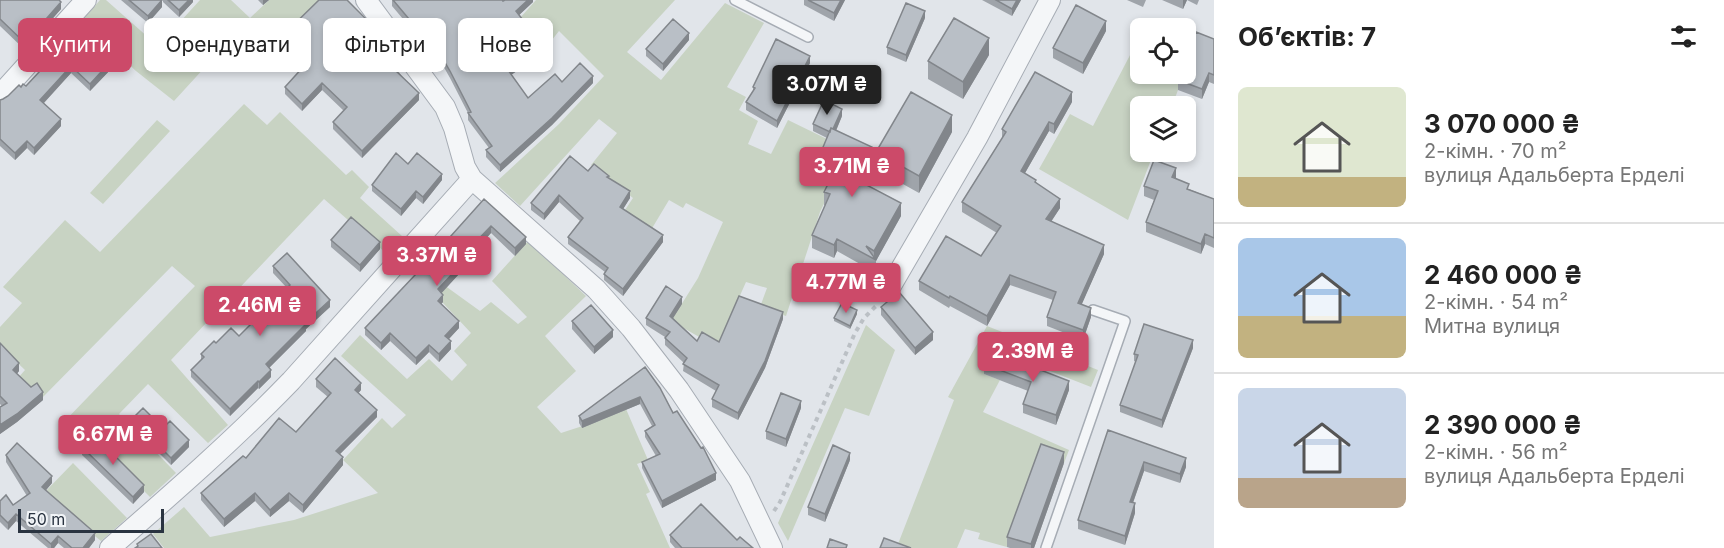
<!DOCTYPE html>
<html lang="uk">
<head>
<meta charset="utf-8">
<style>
	:root { --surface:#fff; --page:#f6f6f6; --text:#222; --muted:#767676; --line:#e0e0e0; --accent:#cc4a69 }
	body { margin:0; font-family:Inter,sans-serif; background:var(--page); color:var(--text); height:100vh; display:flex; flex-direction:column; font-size:22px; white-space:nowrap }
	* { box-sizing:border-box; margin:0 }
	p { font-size:20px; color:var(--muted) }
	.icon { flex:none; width:33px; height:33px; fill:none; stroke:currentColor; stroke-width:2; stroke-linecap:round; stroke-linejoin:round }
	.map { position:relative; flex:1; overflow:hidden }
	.details { display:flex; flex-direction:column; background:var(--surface); width:510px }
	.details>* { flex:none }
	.banner { position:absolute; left:18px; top:18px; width:570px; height:54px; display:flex; gap:12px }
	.buttons { position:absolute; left:1130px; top:18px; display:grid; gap:12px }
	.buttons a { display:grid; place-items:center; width:66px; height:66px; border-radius:9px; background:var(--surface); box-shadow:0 3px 9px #0003; font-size:30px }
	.scale { position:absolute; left:18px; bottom:15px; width:146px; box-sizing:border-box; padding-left:6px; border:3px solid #2a3441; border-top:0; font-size:16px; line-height:21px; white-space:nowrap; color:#2a3441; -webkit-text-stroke:4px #f1f4f7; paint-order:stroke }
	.price { position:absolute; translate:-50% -51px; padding:0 14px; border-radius:6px; background:var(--accent); color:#fff; font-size:20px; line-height:39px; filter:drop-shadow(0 2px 3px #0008) }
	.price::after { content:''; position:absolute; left:50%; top:36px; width:18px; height:14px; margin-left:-9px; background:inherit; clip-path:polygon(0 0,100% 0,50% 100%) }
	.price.selected { background:#222; color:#fff }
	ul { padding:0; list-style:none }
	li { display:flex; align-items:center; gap:18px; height:150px; padding:0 24px }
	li+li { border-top:2px solid var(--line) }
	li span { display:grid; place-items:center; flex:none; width:168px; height:120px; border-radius:9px; color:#555 }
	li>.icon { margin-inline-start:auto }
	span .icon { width:72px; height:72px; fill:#fffc; stroke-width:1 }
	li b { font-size:26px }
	h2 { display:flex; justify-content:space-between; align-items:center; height:72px; padding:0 24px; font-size:26px }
	.tag { padding:0 21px; border-radius:9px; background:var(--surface); box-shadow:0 3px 9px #0003; font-size:21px; line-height:54px }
	.tag.selected { background:var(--accent); color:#fff }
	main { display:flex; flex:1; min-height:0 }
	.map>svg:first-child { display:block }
</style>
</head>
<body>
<main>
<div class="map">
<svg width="1214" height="548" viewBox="0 0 1214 548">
	<rect width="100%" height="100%" fill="#e1e5ea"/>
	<path fill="#c8d3c3" d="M100,0H106L158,46L200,0H231L250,18L269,0H322L278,41L250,18L174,101L136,71L82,21Z
		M536,0H675L627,52L661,80L725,3L764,23L727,87L746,97L739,110L758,121L748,144L771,154L788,120L829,140L812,178L832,187L820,212L786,316L760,307L767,288L746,282L717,347L671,321L698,278L723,222L686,203L683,208L669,200L651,230L623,213L633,198L591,165L617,133L599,119L520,206L495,183L559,124L604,76L559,31L544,50L520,18Z
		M1140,36V74H1184L1172,106H1140V152H1154L1128,220L1039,169L1070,114L1093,126Z
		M244,104L267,125L280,112L346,175L352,170L369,187L360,198L402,236L387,254L324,199L171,360L228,425L208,443L148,384L119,414L176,473L150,497L94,441L87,448L61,425L195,286L172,266L41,399L18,378L25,370L0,346V327L22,303L3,287L65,220L100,252Z
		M157,120L170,131L103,204L90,193Z
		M528,241L586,296L545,336L576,371L537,407L561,433L601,420L626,409L648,460L637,464L650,492L646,494L670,548H164L153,534L184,507L210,537L294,520L378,493L343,460L382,418L392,428L406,415L341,356L360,335L407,379L429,359L452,381L467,365L454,351L471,333L429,288L437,280L480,311L491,302L518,324L527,317L492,281Z
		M866,325L895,350L869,416L845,408L788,541L778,523Z
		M987,326L1098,370L1091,387L1014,357L1009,367L984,374L1000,380L983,412L1069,450L1064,463L1041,455L1007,547L978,539L980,533L965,529L957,548H910L898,544L954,400L948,397Z
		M73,463L127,518L101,541L43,494Z"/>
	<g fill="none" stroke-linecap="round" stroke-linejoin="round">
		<g stroke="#a6acb4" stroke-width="12">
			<path id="service" d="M735,0L808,37
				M1046,548L1125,321L1093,310"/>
		</g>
		<g stroke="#a6acb4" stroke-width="22">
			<path id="minor" d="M366,0L445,107L454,128L465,167L472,179L596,289L631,328L679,390L740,481L772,548
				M0,95L86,0
				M888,291L977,138L1050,0
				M110,548C172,494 234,440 291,381L472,179"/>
		</g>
		<path stroke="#bbc0c5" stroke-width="4" stroke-dasharray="4.5 4.5" stroke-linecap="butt" d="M774,511L780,502L855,333L864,318L877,305"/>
		<use href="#service" stroke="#f4f6f8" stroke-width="9"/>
		<use href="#minor" stroke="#f4f6f8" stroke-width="20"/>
	</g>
	<path fill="#9fa4aa" d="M0,0L61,9L25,50L0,26Z
		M121,0H162V7L148,23Z
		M163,0H193V2L179,17L163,2Z
		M258,0H269L263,5Z
		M392,0H502L503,1L533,0V2L519,15L539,56L511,75L528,98L562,82L593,83L552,125L500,172L486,157V150L489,148L468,120V113L450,78L429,41L425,45L392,6Z
		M804,0H845L834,21L804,5Z
		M982,0H1021L1012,16Z
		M1127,0H1146L1143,7Z
		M1162,0H1199L1197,5L1187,0L1183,9Z
		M925,18L906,62L887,54V47Z
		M365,25L419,100L362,158L333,129V122L344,111L322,90L302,111L285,94V87L301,70L278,47V40Z
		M80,28L113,67L90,91L71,73L44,103L61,126L34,155L27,148L15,160L0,146V100L3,99L8,96L21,87L26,86Z
		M1106,31L1083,74L1053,58V48Z
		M1214,39V84L1209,82L1202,99L1178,90V80Z
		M689,40L663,71L646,56V49Z
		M989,55L963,99L928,79V61Z
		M810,63L777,128L746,110V102L753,91V87Z
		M1072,102L1054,134L1049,131L1025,173L1036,182L1060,208L1051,222L1104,254L1081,305L1091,317L1083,340L1047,326V317L1053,300L1010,285L987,326L950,306L949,308L919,290V281L981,256L997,233L962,212V202L1002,138V129Z
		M842,116L836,131L872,160L862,182L901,216L876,261V273L837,251L834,258L812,248V235L825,205H824V192L829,183L816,177V164L827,138L813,131V124Z
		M952,132L919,193L876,169V152Z
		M408,164L442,180L423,204L416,198L401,216L372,191V185Z
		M588,171L609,178L630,198L623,209L663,242L623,296L604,280V274L605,272L568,244V237L580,221L559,202L544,220L531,210V203Z
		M1176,178L1189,189L1214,199V248L1205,244L1201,254L1146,232V222L1154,200L1144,196V186Z
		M484,199L526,244L515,256L491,233L471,255V261L441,293L443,302L441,304L459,328L449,339L451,349L439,362L429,352L416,365L390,341L381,350L365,335V328L433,256Z
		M331,240L380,249L360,272L331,247Z
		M273,266L330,307L306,329V331L269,368L271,377L259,389L258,388L230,416L191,377V370L201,360V354L216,343L239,336L287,288L273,273Z
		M682,304L673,318L697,341L719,342L783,319L765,368L738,420L712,407V399L716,391L683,371L684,363L665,345V337L646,325V318Z
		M881,307L933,340L915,355L881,315Z
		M857,314L850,329L834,321V318Z
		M572,321L613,337L594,354L572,329Z
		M0,343L19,371L17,374L43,400L17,422L0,434V407L2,406L0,404Z
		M1193,348L1162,428L1120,412V405L1136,362L1134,361V354Z
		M984,364L1069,390L1056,425L1023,413V404L1028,391L984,374Z
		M645,367L716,480L662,508L642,468V462L656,456L645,437V431L652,426L640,404L582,428L579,423V416Z
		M316,379L361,390L358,393L377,417L340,454L343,465L303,513L289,501L270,517L255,501L224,527L201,500V493L246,458L296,432L328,397L316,387Z
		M801,408L786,447L766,439V431Z
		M132,419L163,428L189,447L171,465L132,426Z
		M1108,430L1186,467L1180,483L1144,471L1133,503L1135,513L1125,545L1078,529V520Z
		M82,447L144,492L133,504L82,455Z
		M6,455L52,483L45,491L95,540L89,548H64L58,543L54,548H48L16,521L8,530L0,522V501L13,505L27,496L6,462Z
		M850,460L825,522L808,515V507Z
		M1064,463L1034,548H1010L1007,547V537Z
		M670,535L737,540L753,548H675L670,542Z"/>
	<path fill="#82868b" d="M162,0V7L148,23V16Z
		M189,0H193V2L179,17V10Z
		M263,0H269L263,5Z
		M528,0H533V2L516,18V11Z
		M841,0H845L834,21V13Z
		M1017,0H1021L1012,16V9Z
		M1183,0H1187L1183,9Z
		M61,2V9L25,50V43Z
		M925,11V18L906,62V55Z
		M1106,21V31L1083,74V63Z
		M689,33V40L663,71V64Z
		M429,35V41L425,45V38Z
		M989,38V55L963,99V82Z
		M384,43V51L379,55V48Z
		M539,49V56L508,77V70Z
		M810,56V63L777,128V121Z
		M113,59V67L90,91V84Z
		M71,66V73L40,107V100Z
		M1209,73V82L1202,99V89Z
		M593,76V83L552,125L500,172V165Z
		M322,83V90L302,111V104Z
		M1072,92V102L1054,134V124Z
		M419,93V100L362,158V151Z
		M842,109V116L832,140V132Z
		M952,115V132L919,193V176Z
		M61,119V126L34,155V148Z
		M1049,122V131L1021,180V171Z
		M27,141V148L15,160V153Z
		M872,147V160L857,193V180Z
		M1176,168V179L1172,177Z
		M442,174V180L423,204V197Z
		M416,191V198L401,216V209Z
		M630,191V198L620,214V207Z
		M559,195V202L544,220V214Z
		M1060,199V208L1046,229V219Z
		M901,203V216L876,261V260L874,259V251Z
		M491,226V233L471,255V261L438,297V289L467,251Z
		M1205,234V244L1201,254V244Z
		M663,235V242L623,296V289Z
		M526,237V244L515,256V248Z
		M837,239V251L834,258V245Z
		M380,242V249L360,272V265Z
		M1104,245V254L1078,313V303Z
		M1010,275V285L987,326V316Z
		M443,295V302L438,308V301Z
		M682,297V304L670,323V316Z
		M330,300V307L306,329V331L266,371V364L305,323Z
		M1091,308V317L1083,340V330Z
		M857,310V314L850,329V326Z
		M783,312V319L765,368L738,420V413Z
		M459,321V328L445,343V336Z
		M613,330V337L594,354V347Z
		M933,332V340L915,355V348Z
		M390,333V341L381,350V343Z
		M1193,340V348L1162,428V420Z
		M451,341V349L439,362V354Z
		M429,345V352L416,365V358Z
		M19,363V371L13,378V370Z
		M271,370V377L259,389V382Z
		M258,381V388L230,416V409Z
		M1069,381V390L1056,425V415Z
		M361,383V390L355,397V390Z
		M43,392V400L17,422L0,434V425Z
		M640,397V404L582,428V421Z
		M801,401V408L786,447V439Z
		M377,410V417L336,458V451Z
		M189,440V447L171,465V458Z
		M1064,452V463L1034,548H1031V544Z
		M850,453V460L825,522V514Z
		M343,457V465L303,513V505Z
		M1186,458V467L1180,483V474Z
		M1144,462V471L1130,511V502Z
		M716,473V480L662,508V501Z
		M52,476V483L42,495V487Z
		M144,485V492L133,504V497Z
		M255,493V501L224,527V519Z
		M289,493V501L270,517V510Z
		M1135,503V513L1125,545V536Z
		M16,514V521L8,530V523Z
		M95,533V540L89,548H83Z
		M58,536V543L54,548H51V544Z"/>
	<path fill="#b9bfc6" stroke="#82868b" stroke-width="1.5" d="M0,0H59L61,2L25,43L0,19Z
		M129,0H162L148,16Z
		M168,0H189L179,10Z
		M319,0H347L365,18L362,22L384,43L379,48L400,68L397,72L419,93L362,151L333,122L347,107L322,83L302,104L285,87L304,66L278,40Z
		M393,0H502L503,1L505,0H528L516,11L529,28L526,31L539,49L508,70L528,98L555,74L562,82L580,63L593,76L552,118L500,165L486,150L492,146L468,113L471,112L450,71L429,35L425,38Z
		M808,0H841L834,13Z
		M996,0H1017L1012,9Z
		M906,3L925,11L906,55L887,47Z
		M1076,5L1106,21L1083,63L1053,48Z
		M954,18L989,38L963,82L928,61Z
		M673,19L689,33L663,64L646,49Z
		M80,28L113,59L90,84L71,66L40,100L61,119L34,148L27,141L15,153L0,139V100L3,99L8,96L19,85L21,87L23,84L26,86Z
		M1196,32L1214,39V75L1209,73L1202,89L1178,80L1181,74H1185V62Z
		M776,39L810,56L777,121L746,102L755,88L753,87Z
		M1035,72L1072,92L1054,124L1049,122L1021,171L1036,180L1035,182L1060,199L1046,219L1104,245L1078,303L1091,308L1083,330L1047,317L1056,292L1010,275L987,316L950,296L949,298L919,281L946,236L981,256L1001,226L962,202L1006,132L1002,129Z
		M911,92L952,115L919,176L876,152Z
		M824,100L842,109L833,129L831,128L830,132L813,124Z
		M831,128L872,147L857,180L901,203L874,251L866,246L876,260L837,239L834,245L812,235L830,194L824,192L834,172L816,164Z
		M396,153L408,164L417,153L442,174L423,197L416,191L401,209L372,185Z
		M570,156L588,171L594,164L609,176L607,177L630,191L620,207L663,235L623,289L604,274L608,268L568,237L583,218L559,195L544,214L531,203Z
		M1154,160L1176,168L1172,177L1189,184L1187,189L1214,199V238L1205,234L1201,244L1146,222L1158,191L1144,186Z
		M484,199L526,237L515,248L491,226L467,251L471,254L438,289L443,295L438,301L459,321L445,336L451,341L439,354L429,345L416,358L390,333L381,343L365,328L433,256Z
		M351,217L380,242L360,265L331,240Z
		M287,253L330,300L305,323L306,324L266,364L271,370L259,382L258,381L230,409L191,370L204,357L201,354L214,341L216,343L231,328L239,336L290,285L273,266Z
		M666,286L682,297L670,316L697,341L702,332L719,342L739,296L783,312L765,361L738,413L712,399L719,385L683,364L687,358L665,338L670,332L646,318Z
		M899,292L933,332L915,348L881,307Z
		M842,303L857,310L850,326L834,318Z
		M591,305L613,330L594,347L572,321Z
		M1144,324L1193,340L1162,420L1120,405L1138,355L1134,354Z
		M0,343L19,363L13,370L31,387L37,383L43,392L17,414L0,425V407L7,403L0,396Z
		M989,350L1069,381L1056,415L1023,404L1031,382L984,364Z
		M335,358L361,383L355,390L377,410L336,451L343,457L303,505L289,493L270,510L255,493L224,519L201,493L243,456L246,458L279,418L296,432L331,393L316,379Z
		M645,367L660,388L673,413L677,411L701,448L703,447L716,473L662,501L642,462L660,454L645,431L655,425L640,397L582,421L579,416Z
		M781,393L801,401L786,439L766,431Z
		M143,408L163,428L170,421L189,440L171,458L132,419Z
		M1108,430L1186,458L1180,474L1144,462L1130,502L1135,503L1125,536L1078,520Z
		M94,435L144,485L133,497L82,447Z
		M17,443L52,476L42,487L95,533L83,548H72L58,536L51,544L16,514L8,523L0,515V501L6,495L13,505L30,493L6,455Z
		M1041,444L1064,452L1031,544L1007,537Z
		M833,445L850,453L825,514L808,507Z
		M701,504L737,540L740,537L753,548H682L670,535Z
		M151,534L162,548H135L138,546L137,544Z
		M884,538L911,548H880Z
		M830,539L847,545L846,548H827Z"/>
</svg>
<div class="buttons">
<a><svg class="icon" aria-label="locate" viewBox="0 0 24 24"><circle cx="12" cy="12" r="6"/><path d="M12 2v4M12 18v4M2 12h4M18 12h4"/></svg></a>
<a><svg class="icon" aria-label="layers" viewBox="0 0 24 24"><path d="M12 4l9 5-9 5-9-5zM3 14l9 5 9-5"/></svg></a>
</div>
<div class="scale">50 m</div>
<b class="price selected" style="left:827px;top:116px">3.07M ₴</b>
<b class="price" style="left:852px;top:198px">3.71M ₴</b>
<b class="price" style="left:437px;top:287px">3.37M ₴</b>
<b class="price" style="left:846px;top:314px">4.77M ₴</b>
<b class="price" style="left:260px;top:337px">2.46M ₴</b>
<b class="price" style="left:1033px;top:383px">2.39M ₴</b>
<b class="price" style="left:113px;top:466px">6.67M ₴</b>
<div class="banner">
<a class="tag selected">Купити</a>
<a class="tag">Орендувати</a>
<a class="tag">Фільтри</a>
<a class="tag">Нове</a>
</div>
</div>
<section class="details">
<h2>Об’єктів: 7<svg class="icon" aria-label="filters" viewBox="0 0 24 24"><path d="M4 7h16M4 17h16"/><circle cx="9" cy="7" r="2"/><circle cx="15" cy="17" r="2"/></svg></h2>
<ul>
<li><span style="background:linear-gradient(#dfe7d0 75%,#c2b280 0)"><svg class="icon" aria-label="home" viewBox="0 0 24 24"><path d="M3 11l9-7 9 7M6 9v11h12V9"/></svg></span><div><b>3 070 000 ₴</b><p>2-кімн. · 70 m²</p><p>вулиця Адальберта Ерделі</p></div></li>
<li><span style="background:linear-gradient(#a9c7e8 65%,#c2b280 0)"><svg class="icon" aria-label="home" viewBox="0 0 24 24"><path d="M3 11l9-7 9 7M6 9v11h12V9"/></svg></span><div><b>2 460 000 ₴</b><p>2-кімн. · 54 m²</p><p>Митна вулиця</p></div></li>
<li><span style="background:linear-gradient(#c9d6e8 75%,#b9a48a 0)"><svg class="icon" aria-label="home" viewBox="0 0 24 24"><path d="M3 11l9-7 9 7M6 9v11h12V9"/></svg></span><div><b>2 390 000 ₴</b><p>2-кімн. · 56 m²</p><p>вулиця Адальберта Ерделі</p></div></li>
</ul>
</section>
</main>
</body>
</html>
